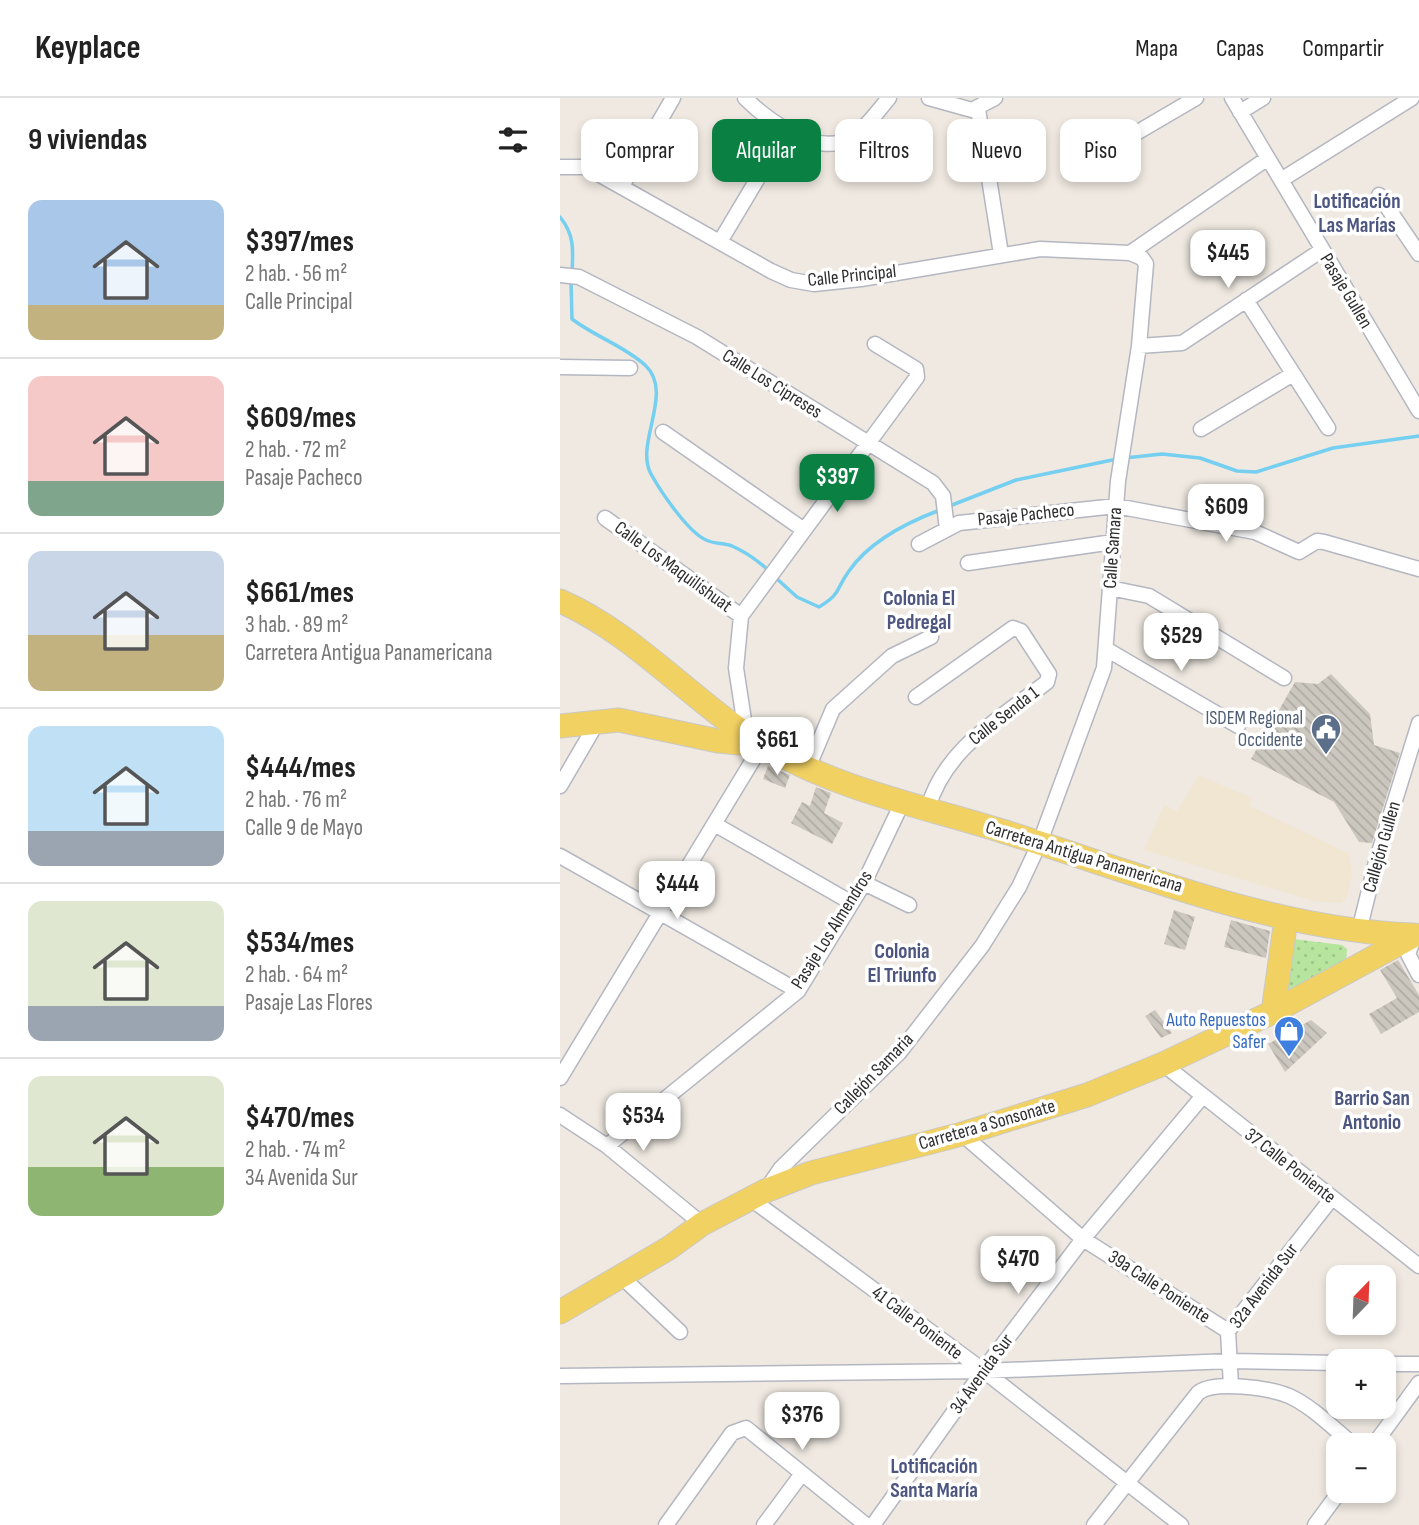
<!DOCTYPE html>
<html lang="es">
<head>
<meta charset="utf-8">
<style>
	:root { --surface:#fff; --page:#f6f6f6; --text:#222; --muted:#767676; --line:#e0e0e0; --accent:#0b8043 }
	body { margin:0; font-family:"Sofia Sans Condensed",sans-serif; background:var(--page); color:var(--text); height:100vh; display:flex; flex-direction:column; font-size:26px; white-space:nowrap }
	* { box-sizing:border-box; margin:0 }
	p { font-size:23px; color:var(--muted) }
	.icon { flex:none; width:38px; height:38px; fill:none; stroke:currentColor; stroke-width:2; stroke-linecap:round; stroke-linejoin:round }
	.map { position:relative; flex:1; overflow:hidden }
	.side { display:flex; flex-direction:column; background:var(--surface); width:560px }
	.side>* { flex:none }
	.top-card { position:absolute; left:21px; top:21px; width:665px; height:63px; display:flex; gap:14px }
	.needle { width:46px; rotate:23deg }
	.controls { position:absolute; left:766px; top:1167px; display:grid; gap:14px }
	.controls a { display:grid; place-items:center; width:70px; height:70px; border-radius:14px; background:var(--surface); box-shadow:0 4px 10px #0003; font-size:35px }
	.price { position:absolute; translate:-50% -60px; padding:0 16px; border-radius:14px; background:#fff; color:#222; font-size:23px; line-height:46px; filter:drop-shadow(0 2px 4px #0008) }
	.price::after { content:''; position:absolute; left:50%; top:42px; width:21px; height:16px; margin-left:-10px; background:inherit; clip-path:polygon(0 0,100% 0,50% 100%) }
	.price.selected { background:var(--accent); color:#fff }
	ul { padding:0; list-style:none }
	li { display:flex; align-items:center; gap:21px; height:175px; padding:0 28px }
	li+li { border-top:2px solid var(--line) }
	li span { display:grid; place-items:center; flex:none; width:196px; height:140px; border-radius:14px; color:#555 }
	li>.icon { margin-inline-start:auto }
	span .icon { width:84px; height:84px; fill:#fffc; stroke-width:1 }
	li b { font-size:30px }
	h2 { display:flex; justify-content:space-between; align-items:center; height:84px; padding:0 28px; font-size:30px }
	.chip { padding:0 24px; border-radius:14px; background:var(--surface); box-shadow:0 4px 10px #0003; font-size:24px; line-height:63px }
	.chip.selected { background:var(--accent); color:#fff }
	header { display:flex; align-items:center; gap:42px; box-sizing:border-box; height:98px; padding:0 35px; background:var(--surface); border-bottom:2px solid var(--line) }
	header strong { font-size:33px }
	nav { display:flex; gap:38px; margin-inline-start:auto; font-size:24px }
	main { display:flex; flex:1; min-height:0 }
	.map>svg:first-child { display:block }
</style>
</head>
<body>
<header>
<strong>Keyplace</strong>
<nav><a>Mapa</a><a>Capas</a><a>Compartir</a></nav>
</header>
<main>
<section class="side">
<h2>9 viviendas<svg class="icon" aria-label="filters" viewBox="0 0 24 24"><path d="M4 7h16M4 17h16"/><circle cx="9" cy="7" r="2"/><circle cx="15" cy="17" r="2"/></svg></h2>
<ul>
<li><span style="background:linear-gradient(#a9c7e8 75%,#c2b280 0)"><svg class="icon" aria-label="home" viewBox="0 0 24 24"><path d="M3 11l9-7 9 7M6 9v11h12V9"/></svg></span><div><b>$397/mes</b><p>2 hab. · 56 m²</p><p>Calle Principal</p></div></li>
<li><span style="background:linear-gradient(#f6c9c9 75%,#7fa58c 0)"><svg class="icon" aria-label="home" viewBox="0 0 24 24"><path d="M3 11l9-7 9 7M6 9v11h12V9"/></svg></span><div><b>$609/mes</b><p>2 hab. · 72 m²</p><p>Pasaje Pacheco</p></div></li>
<li><span style="background:linear-gradient(#c9d6e8 60%,#c2b280 0)"><svg class="icon" aria-label="home" viewBox="0 0 24 24"><path d="M3 11l9-7 9 7M6 9v11h12V9"/></svg></span><div><b>$661/mes</b><p>3 hab. · 89 m²</p><p>Carretera Antigua Panamericana</p></div></li>
<li><span style="background:linear-gradient(#bfe0f5 75%,#9aa5b1 0)"><svg class="icon" aria-label="home" viewBox="0 0 24 24"><path d="M3 11l9-7 9 7M6 9v11h12V9"/></svg></span><div><b>$444/mes</b><p>2 hab. · 76 m²</p><p>Calle 9 de Mayo</p></div></li>
<li><span style="background:linear-gradient(#dfe7d0 75%,#9aa5b1 0)"><svg class="icon" aria-label="home" viewBox="0 0 24 24"><path d="M3 11l9-7 9 7M6 9v11h12V9"/></svg></span><div><b>$534/mes</b><p>2 hab. · 64 m²</p><p>Pasaje Las Flores</p></div></li>
<li><span style="background:linear-gradient(#dfe7d0 65%,#8fb573 0)"><svg class="icon" aria-label="home" viewBox="0 0 24 24"><path d="M3 11l9-7 9 7M6 9v11h12V9"/></svg></span><div><b>$470/mes</b><p>2 hab. · 74 m²</p><p>34 Avenida Sur</p></div></li>
</ul>
</section>
<div class="map">
<svg width="859" height="1427" viewBox="0 0 859 1427">
	<defs>
		<pattern id="park-dots" width="8" height="8" patternUnits="userSpaceOnUse" patternTransform="scale(1.75)"><rect width="8" height="8" fill="#b6e59e"/><path d="M2 2h.1M6 6h.1" fill="none" stroke="#9dc588" stroke-width="1.8" stroke-linecap="round"/></pattern>
		<pattern id="building-back-hatch" width="6" height="6" patternUnits="userSpaceOnUse" patternTransform="scale(1.75)"><rect width="6" height="6" fill="#cbc7bf"/><path d="M-1 5l2 2M0 0l6 6M5-1l2 2" fill="none" stroke="#afaba4"/></pattern>
	</defs>
	<rect width="100%" height="100%" fill="#efe9e1"/>
	<path fill="#f0e6d1" d="M639,677L692,700L690,708L789,756L792,776L787,799L781,805L757,804L584,752L604,707L617,713Z"/>
	<path fill="url(#park-dots)" d="M725,840L782,847L787,851L786,862L725,897Z"/>
	<g fill="none" stroke-linecap="round" stroke-linejoin="round">
		<path stroke="#75cff0" stroke-width="3.5" d="M0,119C15,137 13,153 12,176
			M11,183L12,221C34,238 64,248 85,267C115,295 74,345 91,376C101,394 128,434 146,442C154,446 164,445 172,448C186,454 197,462 208,472
			M565,360L602,356L640,360L677,373L696,374L773,350L859,338
			M387,409L456,382L557,361
			M216,480L237,499L259,509C282,495 275,492 289,473C309,444 348,424 380,412"/>
	</g>
	<path fill="url(#building-back-hatch)" d="M771,576L810,616L814,647L840,655L812,745L799,744L774,704L691,661L735,584L758,586Z
		M208,668L230,677L225,690L203,681Z
		M256,689L271,695L264,715L283,725L272,746L231,725L242,704L250,708Z
		M614,812L635,819L625,852L604,846Z
		M671,822L710,833L706,860L664,849Z
		M838,862L859,897V914L821,936L809,916L837,900L820,872Z
		M595,912L612,935L601,940L585,918Z
		M751,922L767,935L725,974L708,946Z"/>
	<g fill="none" stroke-linecap="round" stroke-linejoin="round">
		<g stroke="#b4b7c1" stroke-width="17">
			<path id="minor" d="M185,0C205,20 251,54 281,44C301,38 316,15 329,0
				M369,0L412,12L435,0
				M672,0L859,313
				M418,11L441,156
				M680,14L703,0
				M520,68L636,0
				M0,69H26L211,173L231,182L254,186L301,181L480,151L570,155L582,160L586,166L579,248L558,383L544,570L480,744L459,789L422,848L339,955L221,1070L206,1092
				M721,82L852,0
				M62,88L113,0
				M819,97L859,156
				M161,142L226,33
				M570,155L708,60
				M0,177L19,179L137,239L373,385L383,398L387,431
				M686,202L768,330
				M579,248L622,245L762,152
				M0,269L70,270
				M641,331L733,276
				M103,334L244,432
				M45,420L181,518
				M359,446L399,425L556,408L695,434L739,454L757,443L764,444L859,471
				M408,465L553,444
				M550,490L589,498L724,580
				M546,551L678,628
				M356,599L453,530L461,533L489,576L487,584C441,620 385,650 368,710
				M186,635L176,570L181,518L357,279L356,271L315,246
				M248,670L273,611L332,558L371,539
				M0,688L38,623
				M156,727L292,805
				M0,758L238,893
				M304,785L349,807
				M799,833L816,764L859,625
				M855,837L848,856L859,877
				M603,966L859,1168
				M0,980L202,647
				M0,1017L47,1048L142,1126
				M402,1036L523,1141L668,1233
				M47,1048L238,893L304,785L343,703
				M191,1101L424,1273L621,1427
				M62,1179L120,1234
				M824,1266H859
				M0,1278L424,1273L670,1263L779,1265
				M671,1288L668,1233L772,1100
				M813,1348L859,1285
				M106,1427L172,1335L186,1330L306,1427
				M204,1427L241,1377
				M313,1427L431,1262L523,1141L642,999
				M534,1427L638,1295C654,1282 710,1290 729,1298C752,1308 775,1332 795,1348
				M755,1427L780,1393"/>
		</g>
		<g stroke="#c9c9c9" stroke-width="25">
			<path id="primary" d="M0,503C76,536 133,605 203,647C275,691 362,708 442,733C574,774 713,832 852,837
				M0,628L59,622L158,643L201,647
				M713,914L726,821
				M0,1214L109,1150L142,1126L205,1093L251,1075L402,1036L527,997L603,966L713,914L855,837"/>
		</g>
		<use href="#minor" stroke="#fff" stroke-width="14"/>
		<use href="#primary" stroke="#f2d163" stroke-width="23"/>
	</g>
	<defs>
		<g id="civic-pin" transform="scale(1.575)"><path d="M0 17L-7.5 6A9.5 9.5 0 1 1 7.5 6Z" fill="#5c6f8a" stroke="#fff"/><path d="M-.6-6.5H3V-4.5H.6V-3L4-1V1h2V6H-6V1h2V-1L-.6-3ZM-1.2 2.5V6h2.4V2.5Z" fill="#fff"/></g>
		<g id="shop-pin" transform="scale(1.575)"><path d="M0 17L-7.5 6A9.5 9.5 0 1 1 7.5 6Z" fill="#3f7fe0" stroke="#fff"/><path d="M-5-2.5h2.3a2.7 3.5 0 0 1 5.4 0H5L5.5 6h-11ZM-1.5-2.5h3a1.5 2.3 0 0 0-3 0Z" fill="#fff"/></g>
	</defs>
	<g fill-rule="evenodd">
		<use href="#civic-pin" x="766" y="631"/>
		<use href="#shop-pin" x="729" y="933"/>
	</g>
	<g text-anchor="middle" dominant-baseline="central" stroke-width="7" stroke-linejoin="round" paint-order="stroke">
		<g font-size="19" fill="#2e2e2e" stroke="#fff">
			<text transform="translate(292 178) rotate(-6)">Calle Principal</text>
			<text transform="translate(786 193) rotate(59)">Pasaje Gullen</text>
			<text transform="translate(212 286) rotate(32)">Calle Los Cipreses</text>
			<text transform="translate(466 417) rotate(-6)">Pasaje Pacheco</text>
			<text transform="translate(553 450) rotate(-86)">Calle Samara</text>
			<text transform="translate(113 469) rotate(36)">Calle Los Maquilishuat</text>
			<text transform="translate(444 618) rotate(-38)">Calle Senda 1</text>
			<text transform="translate(822 749) rotate(-74)">Callejón Gullen</text>
			<text transform="translate(524 759) rotate(17)">Carretera Antigua Panamericana</text>
			<text transform="translate(272 832) rotate(-58)">Pasaje Los Almendros</text>
			<text transform="translate(314 976) rotate(-46)">Callejón Samaria</text>
			<text transform="translate(427 1027) rotate(-16)">Carretera a Sonsonate</text>
			<text transform="translate(730 1068) rotate(38)">37 Calle Poniente</text>
			<text transform="translate(704 1188) rotate(-53)">32a Avenida Sur</text>
			<text transform="translate(599 1189) rotate(33)">39a Calle Poniente</text>
			<text transform="translate(357 1225) rotate(37)">41 Calle Poniente</text>
			<text transform="translate(422 1276) rotate(-54)">34 Avenida Sur</text>
		</g>
		<g font-size="19" fill="#4e5e75" stroke="#fff" text-anchor="end">
			<text x="743" y="620">ISDEM Regional<tspan x="743" dy="22">Occidente</tspan></text>
		</g>
		<g font-size="19" fill="#366cbe" stroke="#fff" text-anchor="end">
			<text x="706" y="922">Auto Repuestos<tspan x="706" dy="22">Safer</tspan></text>
		</g>
		<g font-size="21" font-weight="bold" fill="#4d5680" stroke="#fff">
			<text x="797" y="103">Lotificación<tspan x="797" dy="24">Las Marías</tspan></text>
			<text x="359" y="500">Colonia El<tspan x="359" dy="24">Pedregal</tspan></text>
			<text x="342" y="853">Colonia<tspan x="342" dy="24">El Triunfo</tspan></text>
			<text x="812" y="1000">Barrio San<tspan x="812" dy="24">Antonio</tspan></text>
			<text x="374" y="1368">Lotificación<tspan x="374" dy="24">Santa María</tspan></text>
		</g>
	</g>
</svg>
<div class="controls">
<a><svg class="needle" viewBox="-14 -14 28 28"><path d="M0-13l5 13h-10z" fill="#e53935"/><path d="M0 13l5-13h-10z" fill="#767676"/></svg></a>
<a>+</a>
<a>−</a>
</div>
<b class="price" style="left:668px;top:192px">$445</b>
<b class="price selected" style="left:277px;top:416px">$397</b>
<b class="price" style="left:666px;top:446px">$609</b>
<b class="price" style="left:621px;top:575px">$529</b>
<b class="price" style="left:217px;top:679px">$661</b>
<b class="price" style="left:117px;top:823px">$444</b>
<b class="price" style="left:83px;top:1055px">$534</b>
<b class="price" style="left:458px;top:1198px">$470</b>
<b class="price" style="left:242px;top:1354px">$376</b>
<div class="top-card">
<a class="chip">Comprar</a>
<a class="chip selected">Alquilar</a>
<a class="chip">Filtros</a>
<a class="chip">Nuevo</a>
<a class="chip">Piso</a>
</div>
</div>
</main>
</body>
</html>
